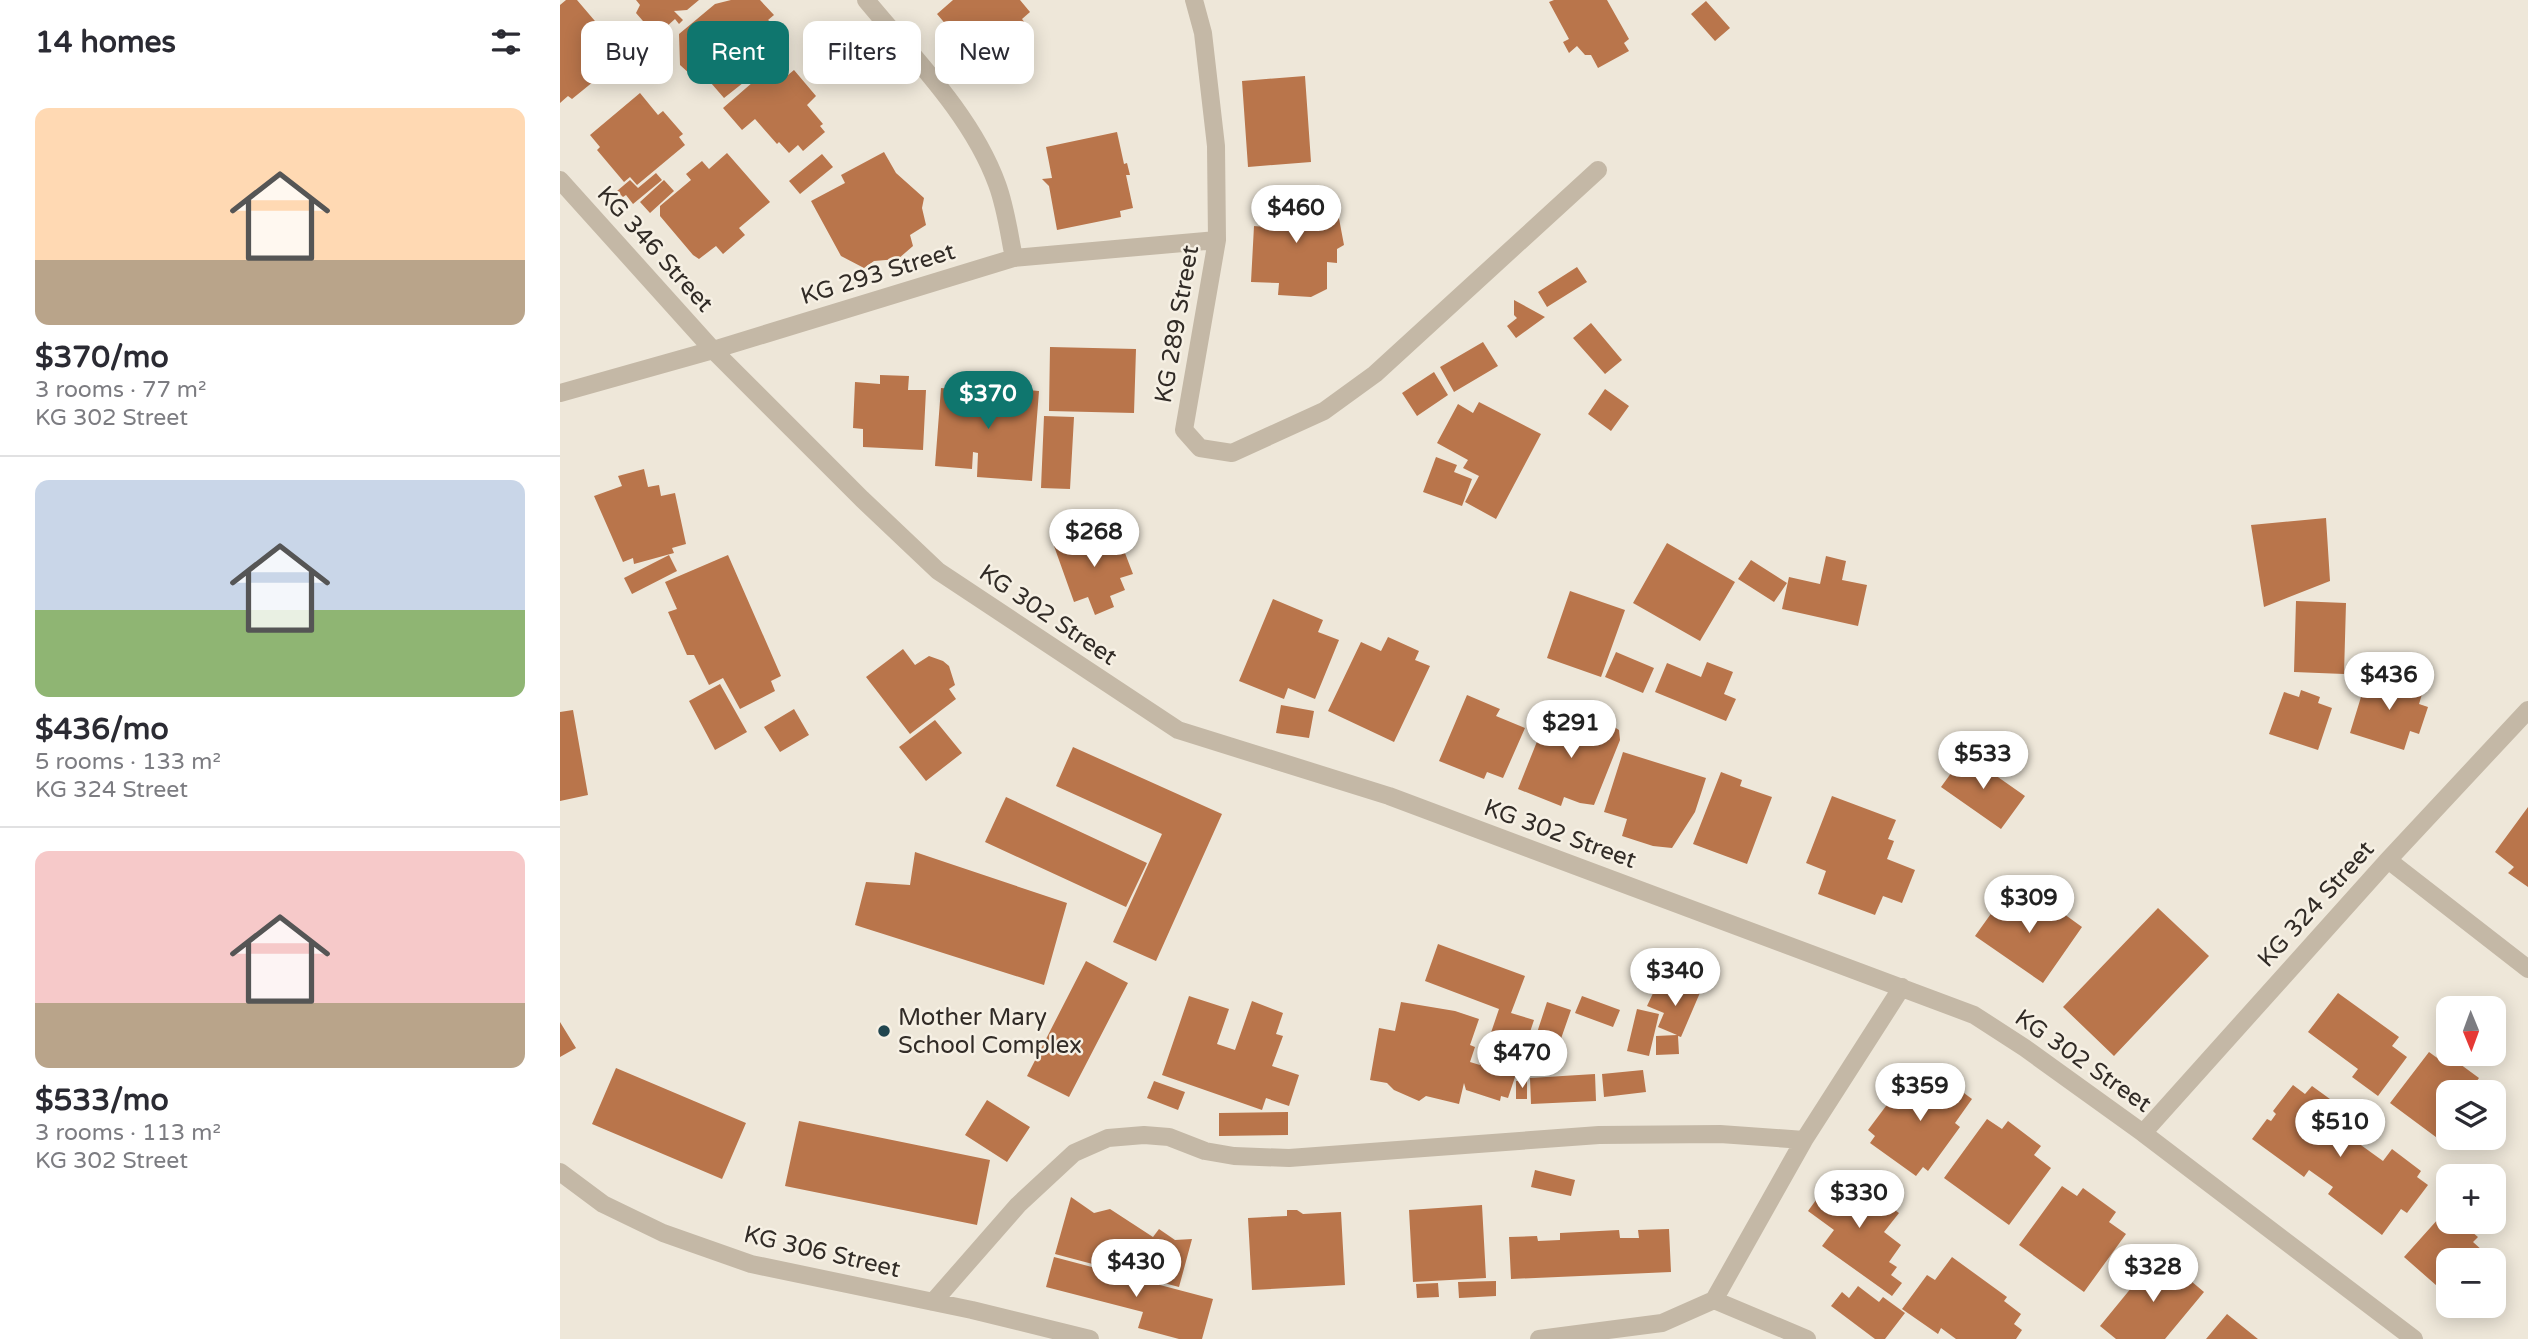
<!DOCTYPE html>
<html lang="en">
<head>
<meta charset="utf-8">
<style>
	:root { --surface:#fff; --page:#f7f7f7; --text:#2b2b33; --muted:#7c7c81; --line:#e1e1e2; --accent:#0f766e }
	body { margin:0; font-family:"Varela Round",sans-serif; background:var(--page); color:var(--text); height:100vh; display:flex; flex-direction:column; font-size:26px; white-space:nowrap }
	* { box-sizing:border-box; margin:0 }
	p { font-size:23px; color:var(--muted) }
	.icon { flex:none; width:38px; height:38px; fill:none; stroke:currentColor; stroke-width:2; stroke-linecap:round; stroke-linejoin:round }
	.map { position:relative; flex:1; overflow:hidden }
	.panel { display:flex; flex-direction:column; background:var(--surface); width:560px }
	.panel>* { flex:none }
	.top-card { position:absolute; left:21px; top:21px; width:665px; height:63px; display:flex; gap:14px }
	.needle { width:46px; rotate:179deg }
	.tools { position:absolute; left:1876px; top:996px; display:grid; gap:14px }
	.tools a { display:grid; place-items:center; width:70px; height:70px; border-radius:14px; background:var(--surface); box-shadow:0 4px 18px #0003; font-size:35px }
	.price { position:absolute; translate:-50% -60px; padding:0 16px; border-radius:24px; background:#fff; color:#222; font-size:23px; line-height:46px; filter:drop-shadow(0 2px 4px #0008) }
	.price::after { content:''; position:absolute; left:50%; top:42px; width:21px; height:16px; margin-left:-10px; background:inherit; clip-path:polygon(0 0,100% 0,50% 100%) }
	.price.selected { background:var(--accent); color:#fff }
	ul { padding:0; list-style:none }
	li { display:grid; align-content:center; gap:14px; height:371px; padding:0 35px }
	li+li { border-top:2px solid var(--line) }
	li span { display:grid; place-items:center; height:217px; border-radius:14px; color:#555 }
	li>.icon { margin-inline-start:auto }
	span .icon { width:126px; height:126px; fill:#fffc; stroke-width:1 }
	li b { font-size:30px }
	h2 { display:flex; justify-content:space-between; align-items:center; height:84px; padding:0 35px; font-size:30px }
	.tag { padding:0 24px; border-radius:14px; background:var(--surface); box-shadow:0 4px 18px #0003; font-size:24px; line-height:63px }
	.tag.selected { background:var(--accent); color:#fff }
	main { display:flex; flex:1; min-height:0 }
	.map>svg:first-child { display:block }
</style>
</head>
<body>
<main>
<section class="panel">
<h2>14 homes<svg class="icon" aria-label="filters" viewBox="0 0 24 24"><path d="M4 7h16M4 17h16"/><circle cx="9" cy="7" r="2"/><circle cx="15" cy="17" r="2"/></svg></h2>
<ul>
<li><span style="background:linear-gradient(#ffd9b3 70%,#b9a48a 0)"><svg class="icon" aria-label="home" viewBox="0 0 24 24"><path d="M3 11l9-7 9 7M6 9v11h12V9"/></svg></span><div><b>$370/mo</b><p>3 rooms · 77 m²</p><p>KG 302 Street</p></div></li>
<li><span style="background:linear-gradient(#c9d6e8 60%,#8fb573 0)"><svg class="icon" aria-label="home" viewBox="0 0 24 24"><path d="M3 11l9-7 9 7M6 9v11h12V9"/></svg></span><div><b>$436/mo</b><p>5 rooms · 133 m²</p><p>KG 324 Street</p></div></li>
<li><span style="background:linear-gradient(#f6c9c9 70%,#b9a48a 0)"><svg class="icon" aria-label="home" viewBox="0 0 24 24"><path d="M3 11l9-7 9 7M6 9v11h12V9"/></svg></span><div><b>$533/mo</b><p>3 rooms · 113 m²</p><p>KG 302 Street</p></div></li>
</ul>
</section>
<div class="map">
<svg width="1968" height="1339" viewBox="0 0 1968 1339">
	<rect width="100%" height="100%" fill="#eee7d9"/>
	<path fill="#b9754b" d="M6,0H17L52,41L42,48L55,64L12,99L8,96L0,103V5Z
		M76,0H139L127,10L114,11L123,20L119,24L115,19L96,36L76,13L80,5Z
		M171,0H200L214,15L208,20L228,34L212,43L210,61L190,67L193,75L164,98L151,83L141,84L120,65L119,34L155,4Z
		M393,0H460L470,12L462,19L473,33L426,72L377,14Z
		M994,0H1047L1069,39L1064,43L1069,51L1038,68L1031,55H1025L1017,46L1009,53L1003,42L1009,39L989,2Z
		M1146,1L1170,28L1155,41L1131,14Z
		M216,62L228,75L234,70L256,96L247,105L263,124L260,126L265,132L243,151L238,145L229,153L219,142L217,144L195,119L182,130L163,108Z
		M745,76L751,162L688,167L682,81Z
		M80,93L98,115L103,111L123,134L119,137L125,145L77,185L70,177L64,182L37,150L40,147L30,135Z
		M557,132L564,164L567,163L570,175H566L573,208L560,211L561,217L497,230L489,186L482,179L492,178L486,147Z
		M324,152L336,173L364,198L362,208L366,225L350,235L353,246L338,259L314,261L304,268L281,256L251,201L285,183L281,175Z
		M167,153L210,202L179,228L185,235L163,254L156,246L139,259L133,255L100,216V206L131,180L126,174L142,161L149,169Z
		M262,154L273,167L240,194L229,181Z
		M96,173L102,180L73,204L66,195L63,197L57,191L70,180L78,188Z
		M104,180L114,191L90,213L80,202Z
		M762,194L765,209L777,208L784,245L777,249V263L767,262V289L751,297L718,295L719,283L691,282L694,226L705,227L698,219L700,197L730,200Z
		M1017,267L1027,282L987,307L978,292Z
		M954,300L985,317L956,338L947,326L957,318L954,315Z
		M1031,323L1062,360L1045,374L1013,338Z
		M923,342L938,366L894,392L880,367Z
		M490,347L576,349L574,413L489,411Z
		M874,372L888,395L857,416L842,393Z
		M320,375L349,376L348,390H366L363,450L303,447V429L293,428L295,382L320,384Z
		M407,385L479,391L472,481L417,477L418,453L413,452L412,469L375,466L381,388L406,390Z
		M1045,389L1069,406L1051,431L1028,414Z
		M919,402L981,434L936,519L905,502L919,476L903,468L908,460L877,443L898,404L913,413Z
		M484,416L514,417L510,489L481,488Z
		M876,457L897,465L894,472L912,479L902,506L863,492Z
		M84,469L88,487L99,485L101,496L115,493L126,544L112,548L114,553L74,564L73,558L63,562L34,496L62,486L58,476Z
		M1766,518L1770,581L1704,607L1691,525Z
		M545,528L550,543L560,540L573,574L560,578L565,590L550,596L554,607L535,615L528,597L514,602L494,546Z
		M1107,543L1175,582L1140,641L1073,603Z
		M109,555L117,571L72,594L64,578Z
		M168,555L221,676L211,681L215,691L180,709L163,678L149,685L134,655H127L108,612L117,609L105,582Z
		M1266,556L1286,561L1282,580L1307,585L1298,626L1222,609L1229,577L1260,584Z
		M1191,560L1227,583L1214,602L1178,579Z
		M1010,591L1065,610L1041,677L987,658Z
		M713,599L763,620L758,632L779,640L755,699L728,688L724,699L679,681Z
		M1736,601L1786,603L1784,674L1734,672Z
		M828,637L859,651L855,660L870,666L834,742L768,711L801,642L821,651Z
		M343,649L355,665L369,656L383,661L389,666L395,685L389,689L396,699L350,734L306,677Z
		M1056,652L1094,668L1083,693L1045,677Z
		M1147,662L1173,672L1164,694L1176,699L1166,721L1095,692L1107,663L1141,677Z
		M1808,674L1863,691L1859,704L1868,707L1859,734L1850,731L1844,750L1790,733Z
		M160,684L187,732L155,750L129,701Z
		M1741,690L1760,697L1758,703L1772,708L1758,750L1709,734L1724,692L1739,697Z
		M907,695L940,709L936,716L965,728L943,778L927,772L924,779L879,761Z
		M721,705L754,711L749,738L716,733Z
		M234,709L249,735L220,752L204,727Z
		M13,710L28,795L0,801V712Z
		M994,711L1036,725L1040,718L1059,730L1060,740L1034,805L1020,803L1004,797L1001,806L958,789L986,719L990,724Z
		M375,720L402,753L366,781L339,747Z
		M513,747L662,814L596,961L553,942L602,834L496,786Z
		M1063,752L1146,778L1135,812L1112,848L1093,846L1062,836L1067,819L1044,812Z
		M1405,754L1465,796L1441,829L1381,787Z
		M1161,772L1182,780L1180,786L1212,797L1187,864L1133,844Z
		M1272,796L1336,820L1328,839L1334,841L1327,859L1355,870L1342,903L1323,896L1315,915L1258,894L1266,871L1246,863Z
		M446,797L587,863L566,907L425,842Z
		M1968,807V887L1948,873L1954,867L1935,852Z
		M355,852L507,903L484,985L295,925L306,882L350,885Z
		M1448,890L1485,917L1493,906L1522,927L1483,983L1415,936Z
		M1598,908L1649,956L1554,1056L1503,1007Z
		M878,944L965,976L951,1013L974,1020L948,1098L941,1096L940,1101L906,1090L904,1083L899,1104L866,1096L859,1101L834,1090L827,1083L810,1080L819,1028L835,1031L841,1002L895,1011L919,1019L910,1045L915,1047L910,1062L920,1065L939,1009L865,981Z
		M526,961L568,983L509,1097L467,1076Z
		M1120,970L1145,981L1121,1037L1118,1036L1119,1054L1096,1055V1036L1117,1035L1098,1027L1104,1013L1087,1006L1103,972L1117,978Z
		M1778,993L1839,1037L1832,1046L1847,1057L1818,1096L1792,1077L1798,1069L1748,1032Z
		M629,996L669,1009L657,1044L675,1050L692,1001L723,1013L716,1034L723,1036L712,1066L739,1075L729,1106L706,1098L702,1110L602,1075Z
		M1022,996L1060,1010L1053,1027L1015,1013Z
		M987,1002L1011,1010L996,1053L973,1045Z
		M1077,1009L1099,1014L1089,1056L1067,1051Z
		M0,1022L16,1048L0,1057Z
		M1869,1052L1880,1060L1885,1053L1919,1078L1909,1092H1888V1138H1895L1888,1146L1830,1103Z
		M969,1056L987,1057L986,1074L968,1073Z
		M56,1068L186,1123L162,1179L32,1124Z
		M1083,1070L1086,1092L1044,1097L1042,1074Z
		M1376,1072L1412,1099L1395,1123L1400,1127L1368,1171L1363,1167L1356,1176L1310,1143L1315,1136L1308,1130L1329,1102L1335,1107L1360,1073L1370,1080Z
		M1035,1074L1036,1101L971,1104L970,1078Z
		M594,1081L625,1092L618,1110L587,1098Z
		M956,1081H967V1099H956Z
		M1733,1085L1745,1094L1752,1086L1781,1107L1769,1122L1823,1161L1832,1149L1861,1171L1857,1177L1868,1185L1847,1213L1841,1209L1822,1235L1768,1194L1773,1187L1749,1170L1744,1177L1692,1139L1707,1119L1711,1121L1716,1114L1713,1111Z
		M427,1100L470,1127L447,1162L405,1135Z
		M728,1112V1135L659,1136V1113Z
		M1427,1119L1442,1129L1448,1121L1481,1146L1474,1155L1491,1168L1449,1225L1384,1178Z
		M239,1121L430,1160L417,1225L225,1186Z
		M975,1170L1015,1180L1011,1196L971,1187Z
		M1278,1170L1339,1213L1324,1232L1341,1245L1329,1262L1337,1267L1331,1275L1342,1283L1332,1296L1262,1246L1274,1230L1248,1211Z
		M1502,1186L1517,1196L1523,1188L1556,1212L1549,1222L1566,1234L1524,1292L1459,1245Z
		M511,1197L534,1213L550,1209L593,1237L599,1229L615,1240L632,1239L619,1287L495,1254Z
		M922,1205L926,1278L853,1282L849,1210Z
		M727,1210H737L743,1214L781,1212L785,1285L692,1290L688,1218L727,1216Z
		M1879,1218L1887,1225L1890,1222H1900L1918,1237L1913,1242L1923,1251L1914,1260H1888V1289L1885,1293L1844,1257Z
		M1109,1229L1111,1272L951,1279L949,1237L977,1236L978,1241L1000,1240V1233L1059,1230L1060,1238H1079L1078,1230Z
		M1599,1254L1644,1292L1605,1339H1556L1540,1326Z
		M494,1257L653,1299L642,1339H619L578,1328L583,1312L486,1287Z
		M1392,1257L1447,1297L1444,1301L1461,1314L1454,1324L1462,1330L1456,1339H1396L1381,1328L1378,1334L1342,1309L1367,1275L1375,1280Z
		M936,1281V1296L899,1298L898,1282Z
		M878,1283L879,1297L857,1298L856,1284Z
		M1298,1286L1319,1302L1323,1297L1345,1313L1325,1339H1315L1271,1306L1282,1292L1289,1298Z
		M1667,1314L1698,1339H1646Z"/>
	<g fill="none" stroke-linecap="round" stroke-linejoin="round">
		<path stroke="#c4b8a6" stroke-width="18" d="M306,0C353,57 412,115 437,184C446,208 449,234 454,258
			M634,0L643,33L656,146L657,240L624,430L640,448L672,453L764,411L815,374L1038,170
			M0,180L153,350L302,499L378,571L618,730L829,796L1414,1015L1465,1048L1583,1133L1854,1339
			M0,393L153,350L454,258L657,240
			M1828,860L1968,969
			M1583,1133L1828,860L1968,710
			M0,1172L43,1204L103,1233L191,1264L412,1310L530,1339
			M1154,1300L1244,1140L1342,987
			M373,1302L458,1205L514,1153L548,1138L584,1135L609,1137L645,1151L674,1156L729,1158L1039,1135L1160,1134L1244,1140
			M979,1339L1102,1323L1154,1300L1247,1339"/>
	</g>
	<circle fill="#20454e" stroke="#f6f0e4" stroke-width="2.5" cx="324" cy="1031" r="7"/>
	<g text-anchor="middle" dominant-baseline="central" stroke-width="5" stroke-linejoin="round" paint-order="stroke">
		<g font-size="24" fill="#312b26" stroke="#f6f0e4">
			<text transform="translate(95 249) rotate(48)">KG 346 Street</text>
			<text transform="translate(318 274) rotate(-17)">KG 293 Street</text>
			<text transform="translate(617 324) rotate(-80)">KG 289 Street</text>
			<text transform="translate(488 615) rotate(34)">KG 302 Street</text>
			<text transform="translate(1000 834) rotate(20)">KG 302 Street</text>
			<text transform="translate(1756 904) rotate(-48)">KG 324 Street</text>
			<text transform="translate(1523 1061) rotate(35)">KG 302 Street</text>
			<text transform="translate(262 1252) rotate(13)">KG 306 Street</text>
		</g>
		<g font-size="24" fill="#312b26" stroke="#f6f0e4" text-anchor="start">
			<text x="338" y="1017">Mother Mary<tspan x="338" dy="28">School Complex</tspan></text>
		</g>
	</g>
</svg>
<div class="tools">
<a><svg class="needle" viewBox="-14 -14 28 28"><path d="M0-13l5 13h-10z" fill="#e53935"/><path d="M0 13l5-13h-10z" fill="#7c7c81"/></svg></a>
<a><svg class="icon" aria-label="layers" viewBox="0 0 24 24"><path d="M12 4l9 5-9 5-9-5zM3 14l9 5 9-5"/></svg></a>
<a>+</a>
<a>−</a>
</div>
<b class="price" style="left:736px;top:245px">$460</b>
<b class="price selected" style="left:428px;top:431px">$370</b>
<b class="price" style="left:534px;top:569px">$268</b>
<b class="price" style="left:1829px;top:712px">$436</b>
<b class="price" style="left:1011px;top:760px">$291</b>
<b class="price" style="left:1423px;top:791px">$533</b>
<b class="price" style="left:1469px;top:935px">$309</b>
<b class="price" style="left:1115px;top:1008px">$340</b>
<b class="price" style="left:962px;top:1090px">$470</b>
<b class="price" style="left:1360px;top:1123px">$359</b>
<b class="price" style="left:1780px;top:1159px">$510</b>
<b class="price" style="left:1299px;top:1230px">$330</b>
<b class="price" style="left:576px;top:1299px">$430</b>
<b class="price" style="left:1593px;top:1304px">$328</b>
<div class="top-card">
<a class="tag">Buy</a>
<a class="tag selected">Rent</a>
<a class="tag">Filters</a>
<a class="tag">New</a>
</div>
</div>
</main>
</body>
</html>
